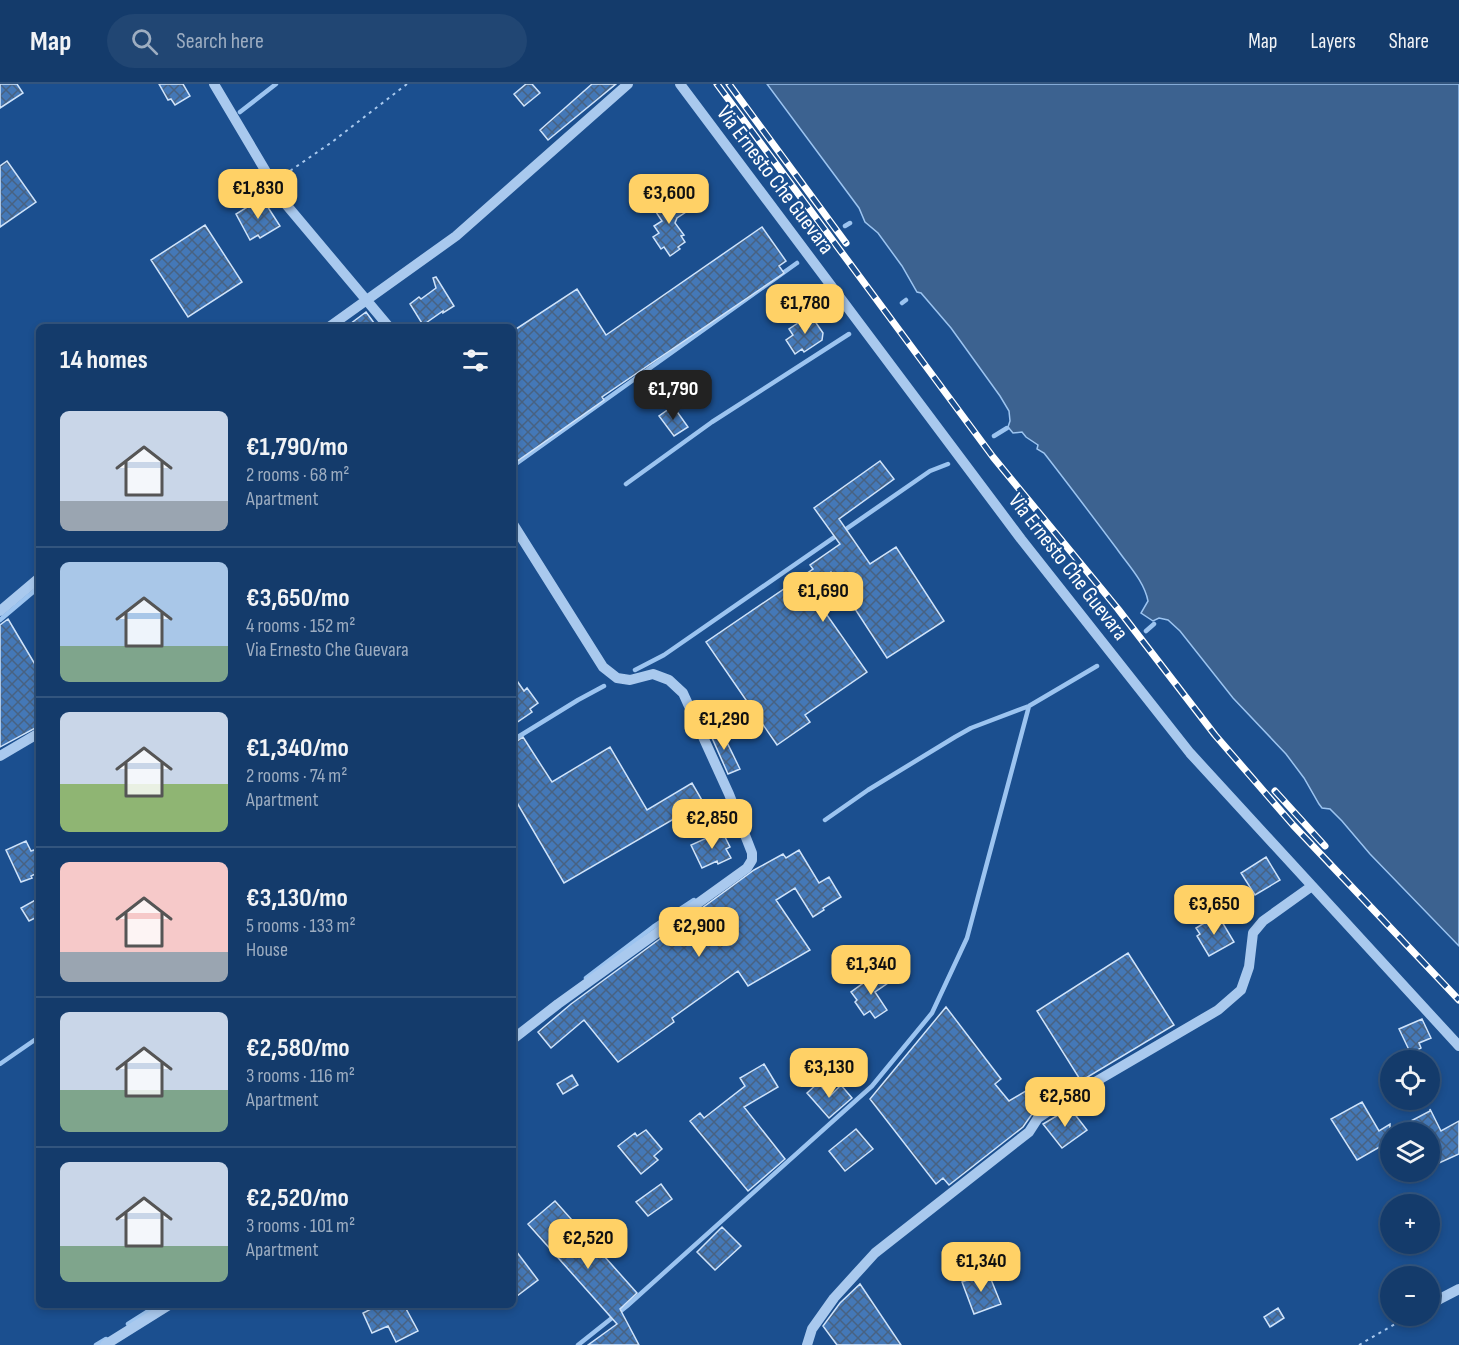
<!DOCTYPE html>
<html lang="en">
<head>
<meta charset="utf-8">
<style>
	:root { --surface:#143b6b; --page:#214673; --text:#f1f3f6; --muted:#9dadc1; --line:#33557e; --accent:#ffd166 }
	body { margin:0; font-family:"Sofia Sans Condensed",sans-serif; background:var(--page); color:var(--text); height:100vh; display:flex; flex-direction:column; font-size:22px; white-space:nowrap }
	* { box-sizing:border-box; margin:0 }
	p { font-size:20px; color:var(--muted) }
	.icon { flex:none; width:33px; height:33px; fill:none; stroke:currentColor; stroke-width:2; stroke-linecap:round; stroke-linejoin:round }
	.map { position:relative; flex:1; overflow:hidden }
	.side { position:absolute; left:36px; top:240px; width:480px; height:984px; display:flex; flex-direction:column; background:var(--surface); border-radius:9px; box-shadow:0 3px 9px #0003,0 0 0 2px var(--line) }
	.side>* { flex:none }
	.tools { position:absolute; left:1380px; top:966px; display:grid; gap:12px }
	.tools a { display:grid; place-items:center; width:60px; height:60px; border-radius:50%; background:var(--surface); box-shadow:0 3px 9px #0003,0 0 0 2px var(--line); font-size:30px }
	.price { position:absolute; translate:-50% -51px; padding:0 14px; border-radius:12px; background:var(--accent); color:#111; font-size:20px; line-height:39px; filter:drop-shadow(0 2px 3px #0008) }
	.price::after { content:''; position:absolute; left:50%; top:36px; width:18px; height:14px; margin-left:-9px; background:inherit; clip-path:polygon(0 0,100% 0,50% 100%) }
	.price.selected { background:#222; color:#fff }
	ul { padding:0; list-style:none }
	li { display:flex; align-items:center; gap:18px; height:150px; padding:0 24px }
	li+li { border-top:2px solid var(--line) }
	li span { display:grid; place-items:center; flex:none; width:168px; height:120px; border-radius:9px; color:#555 }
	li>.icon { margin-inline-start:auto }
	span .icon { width:72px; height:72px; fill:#fffc; stroke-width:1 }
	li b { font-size:26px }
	h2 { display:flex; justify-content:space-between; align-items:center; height:72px; padding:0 24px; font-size:26px }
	header { display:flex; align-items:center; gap:36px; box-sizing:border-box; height:84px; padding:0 30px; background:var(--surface); border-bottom:2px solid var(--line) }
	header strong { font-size:28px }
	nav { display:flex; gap:33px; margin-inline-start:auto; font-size:21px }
	.search { width:420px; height:54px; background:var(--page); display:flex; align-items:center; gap:15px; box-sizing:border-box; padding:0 21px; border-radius:33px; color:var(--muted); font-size:22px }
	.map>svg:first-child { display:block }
</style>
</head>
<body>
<header>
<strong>Map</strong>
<div class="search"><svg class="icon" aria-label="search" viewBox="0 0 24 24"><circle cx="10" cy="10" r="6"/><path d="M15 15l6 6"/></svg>Search here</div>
<nav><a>Map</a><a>Layers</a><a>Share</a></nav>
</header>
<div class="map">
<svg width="1459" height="1261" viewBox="0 0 1459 1261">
	<defs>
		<pattern id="building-cross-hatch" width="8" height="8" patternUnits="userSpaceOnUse" patternTransform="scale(1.5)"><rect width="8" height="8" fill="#4478b7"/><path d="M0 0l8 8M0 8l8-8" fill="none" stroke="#486282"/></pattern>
	</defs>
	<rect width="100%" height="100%" fill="#1b4f8f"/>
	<path fill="#3c6290" stroke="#9cc4f0" stroke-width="1.5" d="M767,0H1459V862L1370,770L1342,737L1330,725L1322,724L1319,720L1304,694L1286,670L1233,614L1180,547L1168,536L1159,534L1153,537L1141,529L1148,517C1144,497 1128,481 1117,465C1093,433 1069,401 1044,369L1037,365L1038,361L1026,353L1022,348L1013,349L1008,343L1010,337L1009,327L1000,312L951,244L921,209L917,208L902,182L878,149L865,138L859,124Z"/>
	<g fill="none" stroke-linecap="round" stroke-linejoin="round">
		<path stroke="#9cc4f0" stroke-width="4.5" d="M240,28L276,0
			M845,142L850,139
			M902,219L906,216
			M994,352L1007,344
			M513,382L797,179
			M626,400L712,338L849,250
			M0,536L39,503
			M1146,547L1154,540
			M635,586L664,571L930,387L948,380
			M513,656L578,616L604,602
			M825,736L868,706L955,653L971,644L1029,622L1097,582
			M586,894L653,843L694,816
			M0,980L39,953
			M128,1240L158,1221
			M96,1261L106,1255
			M578,1261L627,1222L872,1002L932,929L967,854L1029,622"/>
	</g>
	<path fill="url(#building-cross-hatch)" stroke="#cfe3fa" stroke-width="1.5" d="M0,0H17L23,9L0,24Z
		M159,0H183L190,12L175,21L171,15L168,16Z
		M526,0H532L540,9L524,22L514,10Z
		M592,0H616L548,56L540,46Z
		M7,77L36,118L0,143V82Z
		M672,112L677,119L680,118L686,128L677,134L675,139L684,151L681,152L685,158L678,163L680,165L670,172L664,163L661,165L653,153L659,149L654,142L662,137L652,122L662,114L664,117Z
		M262,114L280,142L260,154L258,151L250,156L236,130Z
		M205,141L242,198L188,233L151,176Z
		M762,143L786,177L779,182L784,189L602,313L604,316L513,380V247L577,205L606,251Z
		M436,193L454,222L443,229V227L423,241L410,220L419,213L421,215L436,204L433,194Z
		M366,228L377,243H346Z
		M807,233H812L823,249L822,256L804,268L802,265L795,270L786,256L793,251L789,245Z
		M673,322L688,343L674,352L659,332Z
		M880,377L894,395L839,435L870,480L896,463L944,537L887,574L831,488L808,504L867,588L805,631L810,638L777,661L706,558L813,485L810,481L840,460L814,424Z
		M8,535L39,587V642L0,663V541Z
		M513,591L524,607L527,604L538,619L530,625L532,628L513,641Z
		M719,642L740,685L728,690L709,647Z
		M523,653L552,698L610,663L647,726L692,699L703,718L564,799L513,712V660Z
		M722,747L730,763L726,765L731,774L718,780L717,777L702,784L691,761Z
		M26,757L31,767L34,766L39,776V788L31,792L32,794L21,798L6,766Z
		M799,766L819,799L829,793L841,813L823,824L824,826L813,833L795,804L776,816L810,866L748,902L738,887L672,934L674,938L618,978L584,936L551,964L538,948L571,920L754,786L783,770L786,774Z
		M1266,773L1280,796L1255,811L1241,789Z
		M39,814V832L29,837L21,824Z
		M1214,833L1217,839L1221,836L1234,858L1209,872L1197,852L1200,850L1196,844Z
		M1128,869L1174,941L1081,997L1037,927Z
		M880,887L888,899L875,908L887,926L875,934L870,927L864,931L855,918L857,916L851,908Z
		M946,923L1001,995L995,1000L1009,1017L1029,1005L1039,1024L1032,1030L1023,1043L949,1101L943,1094L936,1100L870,1015Z
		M1422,935L1431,954L1419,959L1421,964L1411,970L1399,945Z
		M764,980L778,1003L744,1023L785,1075L748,1107L690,1037L700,1029L704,1034L745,1002L740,994Z
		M572,991L578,1001L563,1010L557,1000Z
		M818,999L830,1012L841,1001L852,1014L829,1034L807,1009Z
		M1362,1018L1379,1047L1390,1040V1048L1430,1027V1025L1441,1047L1459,1037V1070L1430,1083V1048H1390V1057L1357,1076L1331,1035Z
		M1070,1024L1087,1046L1062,1064L1043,1040Z
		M856,1045L873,1065L845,1087L829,1067Z
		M646,1046L662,1065L654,1072L658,1076L641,1090L618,1062L635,1049L637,1052Z
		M661,1100L672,1115L648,1132L636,1118Z
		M555,1117L637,1209L620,1225L639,1261H588L617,1240L528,1140Z
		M722,1143L741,1162L715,1186L697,1168Z
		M513,1163L538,1196L513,1215Z
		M988,1188L1001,1220L974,1230L962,1198Z
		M860,1200L901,1261H837L823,1242L840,1219Z
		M379,1221H404L418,1247L396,1258L388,1242L372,1249L363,1229Z
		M1278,1224L1284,1234L1270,1243L1264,1233Z"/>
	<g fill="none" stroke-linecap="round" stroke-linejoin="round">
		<path stroke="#a9c9ee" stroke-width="2" stroke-dasharray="3 4.5" stroke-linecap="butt" d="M284,91L332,58L407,0
			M1359,1261L1409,1232"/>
		<path stroke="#a9c9ee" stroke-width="10" d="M214,0L284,118L389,243
			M680,0L1021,455L1190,669L1459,962
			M329,243L456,152L628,0
			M513,440L603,583L617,594L630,596L653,590L669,596L683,609L729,710L752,769V776L747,784L558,920L513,955
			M0,527L39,494
			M0,672L39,649
			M1430,1220L1459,1205
			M105,1261L169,1221
			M807,1261L812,1245L834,1214L875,1169L1029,1048L1038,1034L1066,1015L1218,926L1241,906L1249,883L1253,849L1263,837L1312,802"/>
		<g stroke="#fff" stroke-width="7">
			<path id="rail" d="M717,0L993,373L1118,525L1215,651L1293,741L1459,916
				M729,0L846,159
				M1275,707L1325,762"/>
		</g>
		<use href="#rail" stroke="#1b4f8f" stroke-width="4.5" stroke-dasharray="14" stroke-linecap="butt"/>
	</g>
	<g text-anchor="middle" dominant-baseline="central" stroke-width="4.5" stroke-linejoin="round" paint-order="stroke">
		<g font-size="22" fill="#fff" stroke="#1b4f8f">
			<text transform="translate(775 96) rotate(53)">Via Ernesto Che Guevara</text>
			<text transform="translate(1068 483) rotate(52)">Via Ernesto Che Guevara</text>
		</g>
	</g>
</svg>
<div class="tools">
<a><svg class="icon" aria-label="locate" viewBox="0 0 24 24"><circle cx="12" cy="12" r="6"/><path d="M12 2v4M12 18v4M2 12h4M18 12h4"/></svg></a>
<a><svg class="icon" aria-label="layers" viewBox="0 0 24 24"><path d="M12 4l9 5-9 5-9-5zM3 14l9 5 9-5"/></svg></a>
<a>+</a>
<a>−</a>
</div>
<b class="price" style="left:258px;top:136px">€1,830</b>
<b class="price" style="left:669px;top:141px">€3,600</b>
<b class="price" style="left:805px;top:251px">€1,780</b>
<b class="price selected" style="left:673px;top:337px">€1,790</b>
<b class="price" style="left:823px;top:539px">€1,690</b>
<b class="price" style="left:724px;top:667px">€1,290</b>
<b class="price" style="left:712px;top:766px">€2,850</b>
<b class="price" style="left:1214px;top:852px">€3,650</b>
<b class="price" style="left:699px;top:874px">€2,900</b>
<b class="price" style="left:871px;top:912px">€1,340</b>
<b class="price" style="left:829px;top:1015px">€3,130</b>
<b class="price" style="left:1065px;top:1044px">€2,580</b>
<b class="price" style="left:588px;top:1186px">€2,520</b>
<b class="price" style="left:981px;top:1209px">€1,340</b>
<section class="side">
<h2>14 homes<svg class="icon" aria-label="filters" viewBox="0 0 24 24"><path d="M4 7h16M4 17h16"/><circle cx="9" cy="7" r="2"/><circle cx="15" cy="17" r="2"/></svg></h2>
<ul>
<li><span style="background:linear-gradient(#c9d6e8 75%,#9aa5b1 0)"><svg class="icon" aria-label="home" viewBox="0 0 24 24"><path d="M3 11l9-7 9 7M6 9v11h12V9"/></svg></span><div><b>€1,790/mo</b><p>2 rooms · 68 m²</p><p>Apartment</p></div></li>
<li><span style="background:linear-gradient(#a9c7e8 70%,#7fa58c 0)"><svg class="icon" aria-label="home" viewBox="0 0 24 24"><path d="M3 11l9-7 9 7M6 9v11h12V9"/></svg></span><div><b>€3,650/mo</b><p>4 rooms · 152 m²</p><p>Via Ernesto Che Guevara</p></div></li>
<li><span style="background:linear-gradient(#c9d6e8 60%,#8fb573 0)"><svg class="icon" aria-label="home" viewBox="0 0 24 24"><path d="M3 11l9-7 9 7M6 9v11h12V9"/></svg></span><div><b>€1,340/mo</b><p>2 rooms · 74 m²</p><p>Apartment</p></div></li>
<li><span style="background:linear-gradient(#f6c9c9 75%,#9aa5b1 0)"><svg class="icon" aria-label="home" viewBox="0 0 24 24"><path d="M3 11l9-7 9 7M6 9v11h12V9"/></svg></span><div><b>€3,130/mo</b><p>5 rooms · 133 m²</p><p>House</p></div></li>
<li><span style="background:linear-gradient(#c9d6e8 65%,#7fa58c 0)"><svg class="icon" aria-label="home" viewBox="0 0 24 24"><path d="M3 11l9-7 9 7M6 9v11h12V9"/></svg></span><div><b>€2,580/mo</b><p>3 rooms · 116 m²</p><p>Apartment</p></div></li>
<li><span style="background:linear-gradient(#c9d6e8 70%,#7fa58c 0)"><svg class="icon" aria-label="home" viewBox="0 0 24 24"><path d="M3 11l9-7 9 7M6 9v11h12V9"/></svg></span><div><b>€2,520/mo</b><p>3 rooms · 101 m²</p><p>Apartment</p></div></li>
</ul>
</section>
</div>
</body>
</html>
